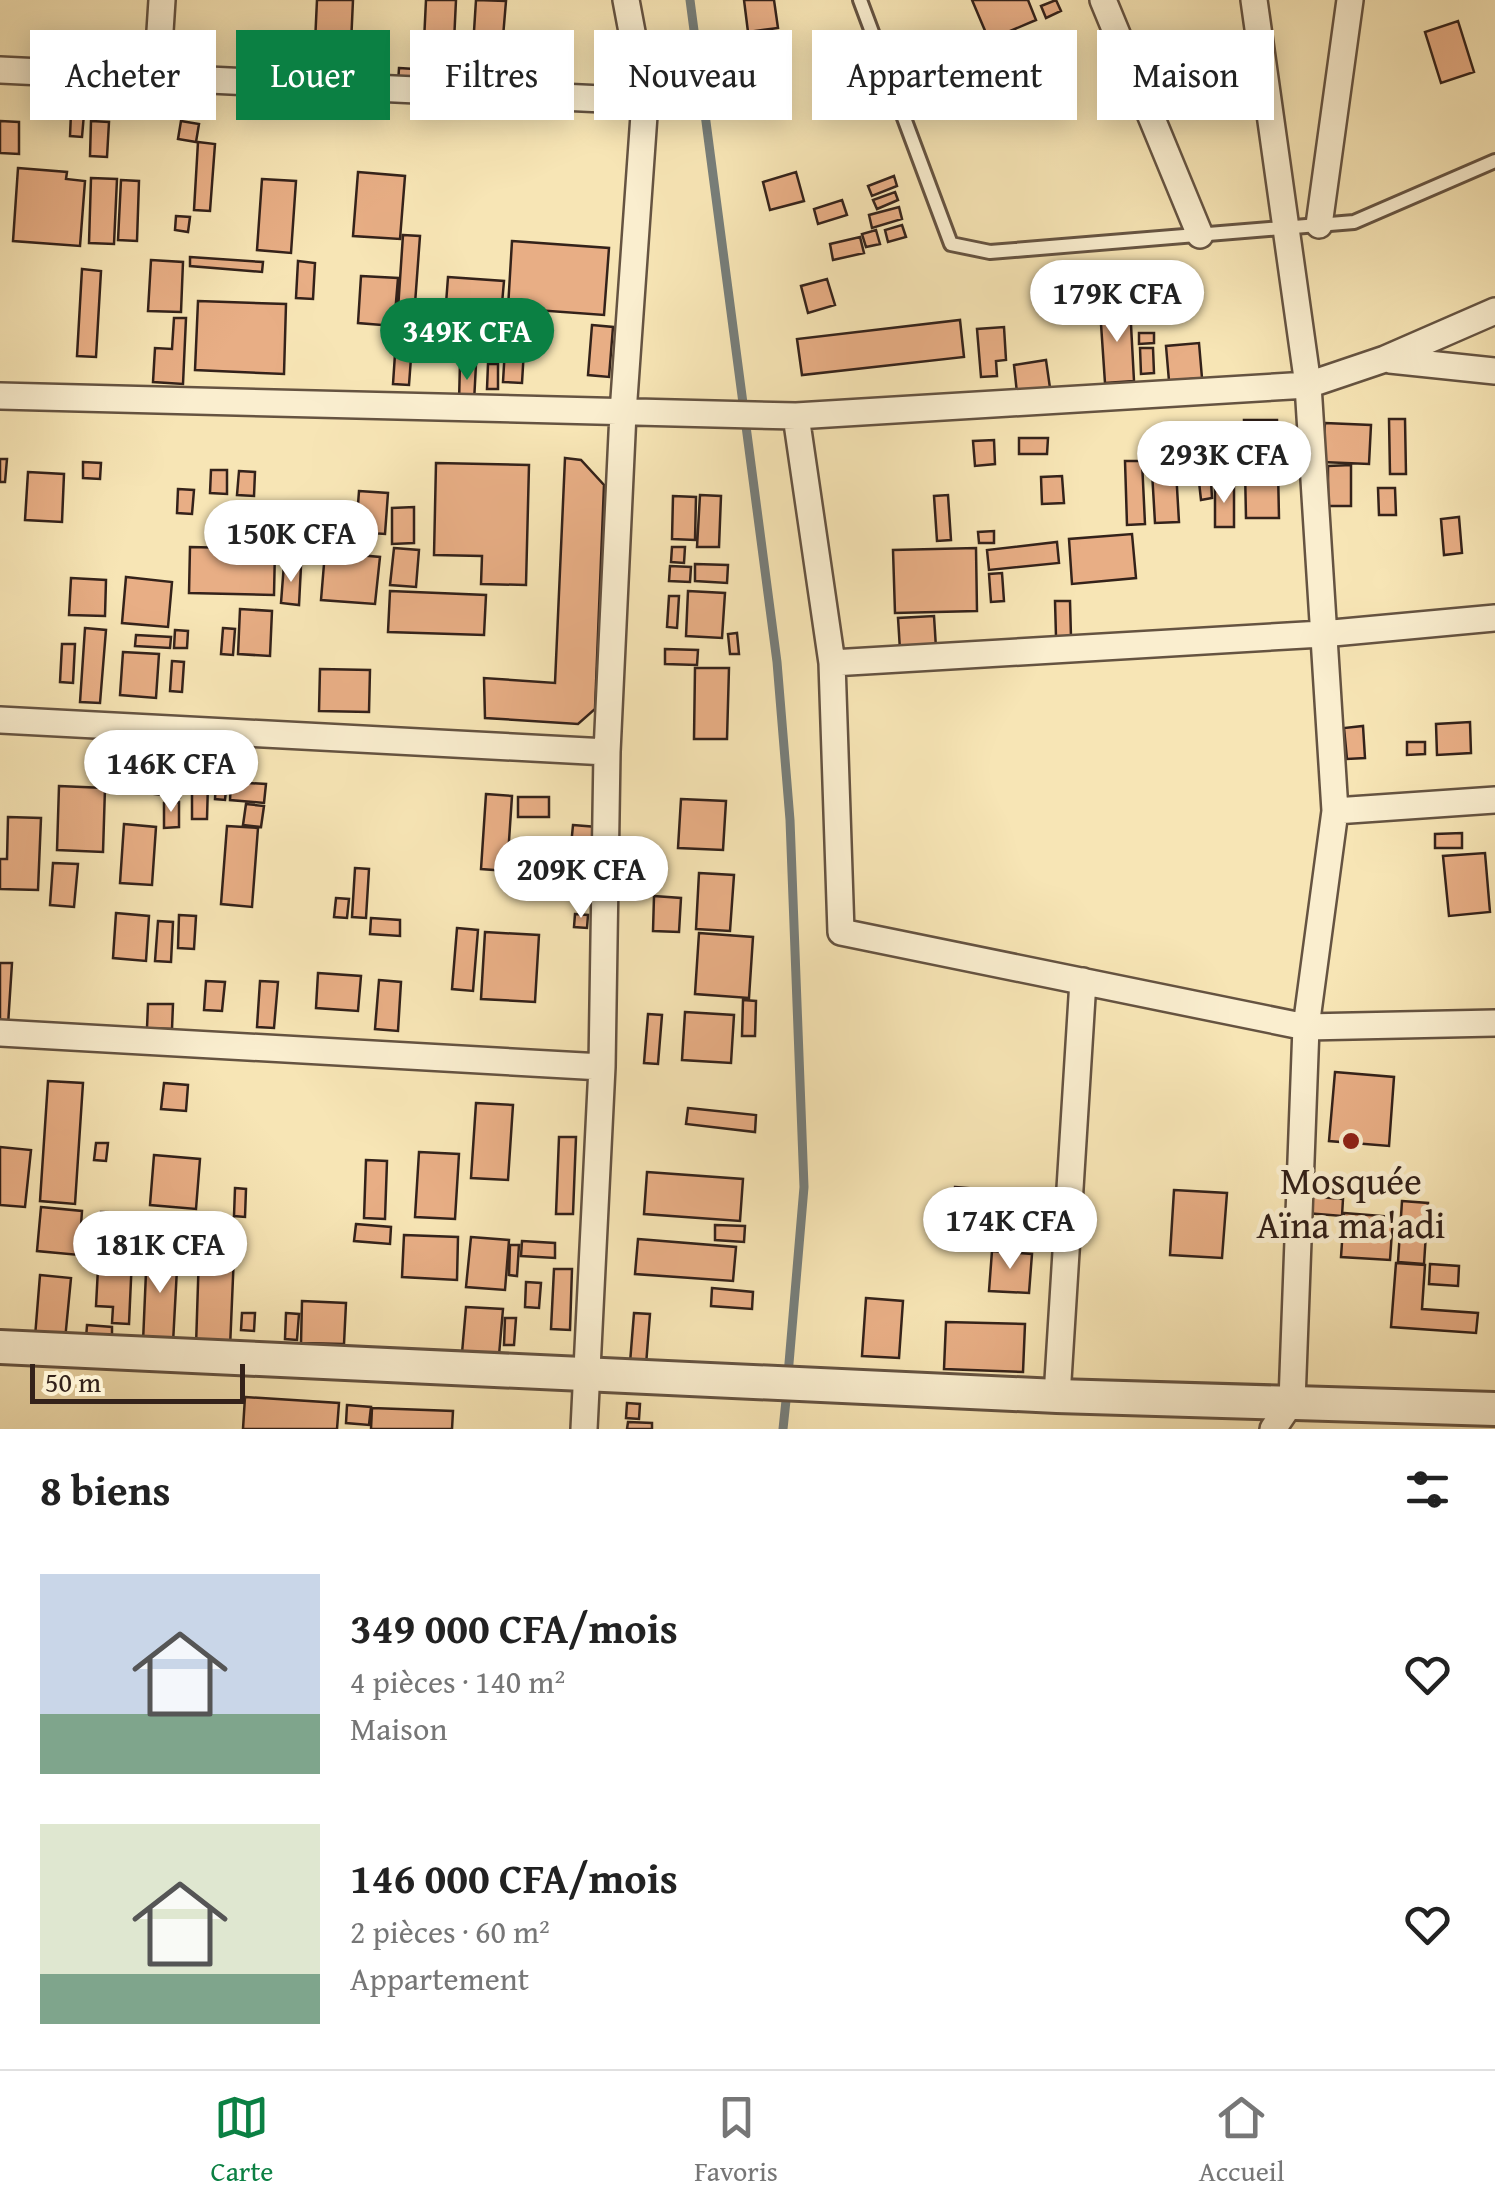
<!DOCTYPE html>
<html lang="fr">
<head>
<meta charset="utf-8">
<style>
	:root { --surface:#fff; --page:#f2f2f2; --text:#222; --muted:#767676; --line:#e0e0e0; --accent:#0b8043 }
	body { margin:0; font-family:"Gentium Book Plus",serif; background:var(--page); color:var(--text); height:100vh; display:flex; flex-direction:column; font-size:38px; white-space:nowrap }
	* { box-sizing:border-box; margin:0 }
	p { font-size:32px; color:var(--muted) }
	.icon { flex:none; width:55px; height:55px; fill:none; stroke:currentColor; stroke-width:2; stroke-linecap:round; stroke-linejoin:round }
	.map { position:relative; height:1429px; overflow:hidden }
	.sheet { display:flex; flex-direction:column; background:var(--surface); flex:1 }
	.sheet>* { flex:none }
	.top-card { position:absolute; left:30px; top:30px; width:1435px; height:90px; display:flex; gap:20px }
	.scale { position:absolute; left:30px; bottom:25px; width:215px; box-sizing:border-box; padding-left:10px; border:5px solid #34221a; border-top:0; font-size:28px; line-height:35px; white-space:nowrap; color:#34221a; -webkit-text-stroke:8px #faeecf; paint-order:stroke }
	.price { position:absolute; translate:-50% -85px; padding:0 22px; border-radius:35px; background:#fff; color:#222; font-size:32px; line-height:65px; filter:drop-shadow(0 2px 5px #0008) }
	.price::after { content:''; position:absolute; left:50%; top:60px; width:30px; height:22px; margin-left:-15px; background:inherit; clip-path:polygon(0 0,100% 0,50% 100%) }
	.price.current { background:var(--accent); color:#fff }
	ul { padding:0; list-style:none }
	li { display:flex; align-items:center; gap:30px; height:250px; padding:0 40px }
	li span { display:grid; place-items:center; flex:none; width:280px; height:200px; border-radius:0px; color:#555 }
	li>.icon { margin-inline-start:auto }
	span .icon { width:120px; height:120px; fill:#fffc; stroke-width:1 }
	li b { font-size:42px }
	h2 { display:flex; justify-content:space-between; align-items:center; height:120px; padding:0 40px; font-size:42px }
	.tag { padding:0 35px; border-radius:0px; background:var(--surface); box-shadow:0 5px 25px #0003; font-size:35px; line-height:90px }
	.tag.current { background:var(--accent); color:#fff }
	.tabs { display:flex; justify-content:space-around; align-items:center; height:140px; border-top:2px solid var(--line); background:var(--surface); font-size:28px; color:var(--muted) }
	.tabs a { display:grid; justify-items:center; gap:5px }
	.tabs .current { color:var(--accent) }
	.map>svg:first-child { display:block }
</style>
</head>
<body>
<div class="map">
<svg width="1495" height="1429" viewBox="0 0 1495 1429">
	<rect width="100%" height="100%" fill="#f7e5b5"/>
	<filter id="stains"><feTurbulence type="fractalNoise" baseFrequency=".002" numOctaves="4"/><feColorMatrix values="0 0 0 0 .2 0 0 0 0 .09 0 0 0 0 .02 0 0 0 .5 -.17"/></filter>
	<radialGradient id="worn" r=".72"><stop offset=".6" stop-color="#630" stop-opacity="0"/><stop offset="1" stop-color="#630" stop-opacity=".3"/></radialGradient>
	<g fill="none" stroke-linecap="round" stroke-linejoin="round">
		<path stroke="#777e7a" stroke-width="9" d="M690,0L777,662L790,820L804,1187L788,1375
			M783,1429L787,1391"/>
	</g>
	<path fill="#e8ae85" stroke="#34221a" stroke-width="2.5" d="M317,0H353L350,66L314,64Z
		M426,0H456L453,63L423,62Z
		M476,0L506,1L502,49L473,47Z
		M744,0H774L778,28L748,32Z
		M972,0H1028L1036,20L989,40Z
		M1056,0L1061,11L1046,18L1041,6Z
		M1458,21L1474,72L1441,83L1425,32Z
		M399,68L414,69L413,85L398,84Z
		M442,71V80H418L417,72Z
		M71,113L84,114L82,137L70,136Z
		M0,121L19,122V154L0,153Z
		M91,121L109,122L107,157L90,156Z
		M181,121L199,124L196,142L178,139Z
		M198,142L215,144L210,211L194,210Z
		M18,168L67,172L66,179L85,181L80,246L13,241Z
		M358,172L405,176L400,239L353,236Z
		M796,172L804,201L770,210L763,182Z
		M894,176L897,186L872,196L868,186Z
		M91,178L117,179L114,244L89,243Z
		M262,179L296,181L291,253L257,250Z
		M121,180L139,181L137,241L118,240Z
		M895,192L898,200L877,209L873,200Z
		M842,200L847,215L818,224L814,209Z
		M899,207L902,219L872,228L869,215Z
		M176,216L190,217L188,232L175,230Z
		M902,225L906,237L888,242L885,230Z
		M876,230L880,244L866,247L862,234Z
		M403,235L420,236L409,385L393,384Z
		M860,237L864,253L833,260L830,244Z
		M512,241L609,248L604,315L508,308Z
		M190,257L263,262L262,272L190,266Z
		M151,260L183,262L181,312L148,311Z
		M298,261L315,263L313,299L296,298Z
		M82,269L101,271L96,357L77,356Z
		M361,276L398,278L394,326L358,323Z
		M448,277L504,281L498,349L443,344Z
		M827,279L835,305L808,313L801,286Z
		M198,301L286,304L284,374L195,370Z
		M1130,306L1134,381L1105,383L1100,309Z
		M507,314L526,315L522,383L503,382Z
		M174,318H186L183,384L153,382L155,348L172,349Z
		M960,320L964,357L802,375L797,339Z
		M592,325L613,327L609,377L588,375Z
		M1004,327L1006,360L996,361L997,376L981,377L977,329Z
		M1139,333H1154V343L1139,344Z
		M1199,343L1202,378L1169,381L1166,346Z
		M1140,348H1153L1154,373L1141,374Z
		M1046,360L1050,388L1017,393L1014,365Z
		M460,363L476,364L474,402H459Z
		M488,364H498V389H487Z
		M1389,419H1405L1406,474H1390Z
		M1244,420H1277L1279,518H1246Z
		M1211,423H1225L1223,459L1209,458Z
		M1325,423L1371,425L1369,464L1322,462Z
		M1174,436L1179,522L1155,523L1150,437Z
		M1019,438H1048L1047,454H1019Z
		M994,440L995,464L975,466L973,441Z
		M565,458L581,460L604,485L595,709L578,724L485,718L484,678L555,683Z
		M0,459H7L5,482H0Z
		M1125,461H1142L1145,524L1127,525Z
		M83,462L101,463L100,479L83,478Z
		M436,463L529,465L526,585L481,584L482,556L434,555Z
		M1351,465V506H1328V466Z
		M211,470H227V494L210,493Z
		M239,471L255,472L254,496L237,495Z
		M28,472L64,474L62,522L25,520Z
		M1062,476L1064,503L1042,504L1041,477Z
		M1211,481L1212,498L1201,500L1199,482Z
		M1215,484H1234V527H1215Z
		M1378,488H1395L1396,515H1379Z
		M178,489L194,490L192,514L177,513Z
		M359,491L388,493L385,534L356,532Z
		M700,495L721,496L719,547H697Z
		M948,495L951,540L937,541L934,496Z
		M673,496L696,497L695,540L672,539Z
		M269,506L284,507L283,520L268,519Z
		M414,507V543L392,544V508Z
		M287,510L303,512L300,534L284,532Z
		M1459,517L1462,553L1444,555L1441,519Z
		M994,531V543H979L978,532Z
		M1132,534L1136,578L1072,584L1069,539Z
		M283,536L302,537L300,561L281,560Z
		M1057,542L1059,563L989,570L987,550Z
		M190,547L275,549L274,595L189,593Z
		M672,547H685L684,563L671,562Z
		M394,548L419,550L416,587L390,585Z
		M976,548L977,611L895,613L893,550Z
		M325,552L380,557L375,604L321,600Z
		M284,564L301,566L299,605L281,603Z
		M695,564L728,565L727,583L695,581Z
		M670,566L691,567L690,582L669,581Z
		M1002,573L1004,601L991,602L989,574Z
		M126,577L172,582L168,627L122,623Z
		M71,578L106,580L105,616L69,615Z
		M390,591L486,595L484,635L388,632Z
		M688,591L725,593L722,638L686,636Z
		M669,596H679L677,628L667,627Z
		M1055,601H1070L1071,637H1056Z
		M240,609L272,611L270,656L238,654Z
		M934,616L936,648L900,650L898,618Z
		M85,628L106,630L100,703L80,702Z
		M223,628L235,629L233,655L221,654Z
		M175,630L188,631L187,648H174Z
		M737,633L739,654H730L728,634Z
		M136,635L171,637L170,648L135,646Z
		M62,644H75L73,683L60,682Z
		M665,649L698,650L697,665L665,664Z
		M123,652L159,654L156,698L120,695Z
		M172,661L184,662L182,692L170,691Z
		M695,668H729L727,739H694Z
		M320,669L370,670L369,712L319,711Z
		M1470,722L1471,753L1437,755L1436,724Z
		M1363,726L1365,758L1347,759L1344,728Z
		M1407,742H1425V754L1407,755Z
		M148,775L182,779L180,797L146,793Z
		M216,780L227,781L225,800L215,799Z
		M231,782L266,784L264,803L230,800Z
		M192,783H208L207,819H192Z
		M59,786L105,788L103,852L57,850Z
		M486,794L512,796L507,871L481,869Z
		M518,797H549V817H518Z
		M681,799L726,801L723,850L678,848Z
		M179,802V827L164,828V803Z
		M246,804L264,806L261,827L243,825Z
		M8,817L41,818L38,890L0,889V859H7Z
		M124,824L156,827L152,885L120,883Z
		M573,825L597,827L596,848L571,846Z
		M227,826L258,828L252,907L221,904Z
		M1462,833V848H1435V834Z
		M1485,853L1490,912L1449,916L1443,856Z
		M53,863L78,864L74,907L50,905Z
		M355,868L369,869L366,918L352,917Z
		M699,873L734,875L730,931L696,929Z
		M654,896L681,898L679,932L653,931Z
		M336,898L349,899L347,918L334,917Z
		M116,913L149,916L146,961L113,958Z
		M575,914L588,915L587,928L574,927Z
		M179,915L196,916L194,949L178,948Z
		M371,918L400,920V936L370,934Z
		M158,921L173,922L171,962L155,961Z
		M457,928L478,930L473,991L452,989Z
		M485,932L539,935L535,1002L481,999Z
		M699,933L753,937L749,998L695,994Z
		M0,963H12L8,1025L0,1024Z
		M318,973L361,976L358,1011L316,1008Z
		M379,980L401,982L398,1031L375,1029Z
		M206,981L225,982L222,1011L204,1010Z
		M260,981L278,982L274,1028L257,1027Z
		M743,1000L756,1001L755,1036H742Z
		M148,1004H173L172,1029L147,1028Z
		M685,1012L734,1015L731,1063L682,1060Z
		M648,1014L662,1015L658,1064L644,1063Z
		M1335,1072L1394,1077L1389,1146L1329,1141Z
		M48,1081L83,1083L75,1204L40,1201Z
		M164,1083L188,1085L186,1111L161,1109Z
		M476,1103L513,1105L508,1180L471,1178Z
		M688,1108L756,1115L755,1132L686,1124Z
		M559,1137H576L573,1214H556Z
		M96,1143H108L106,1161L94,1160Z
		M0,1147L31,1150L25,1207L0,1205Z
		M419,1152L459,1154L455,1219L415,1217Z
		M154,1155L200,1159L196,1209L150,1205Z
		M366,1160L387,1161L385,1219L364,1218Z
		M647,1172L743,1179L740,1221L644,1214Z
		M955,1187L1002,1191L997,1245L950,1241Z
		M235,1188L246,1189L245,1217L234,1216Z
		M1174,1190L1227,1193L1222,1258L1170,1255Z
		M1307,1196L1343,1199L1342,1216L1306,1213Z
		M1402,1201L1428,1203L1424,1264L1398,1262Z
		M41,1207L82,1211L79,1255L37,1251Z
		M101,1212L134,1213L129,1324L112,1323L113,1307L96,1306Z
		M1344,1213L1393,1217L1390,1260L1341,1257Z
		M150,1214L194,1218L191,1250L147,1246Z
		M204,1216L233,1218L232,1229L203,1227Z
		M356,1224L391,1227L390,1244L354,1241Z
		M715,1225L745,1226L744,1242L715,1240Z
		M404,1235L458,1237L457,1280L402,1277Z
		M471,1237L509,1240L505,1290L466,1287Z
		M638,1239L736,1247L733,1281L635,1274Z
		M522,1241L555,1243V1258L521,1256Z
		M510,1245H519L517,1276L509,1275Z
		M147,1249L178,1250L173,1343L143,1342Z
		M992,1251L1032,1254L1029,1293L989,1291Z
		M199,1253L234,1254L230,1348L196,1346Z
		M1396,1263L1425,1265L1422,1309L1478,1313L1476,1333L1391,1327Z
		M1430,1264L1459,1266L1458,1286L1429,1284Z
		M554,1269H572L570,1330L551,1329Z
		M40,1275L71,1278L65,1340L35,1337Z
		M526,1282L541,1283L539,1308L525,1307Z
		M712,1288L753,1292L752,1309L711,1306Z
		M866,1298L903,1301L899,1358L862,1356Z
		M302,1301L346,1303L344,1344L301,1343Z
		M466,1307L503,1309L499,1355L462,1353Z
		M242,1313H255L254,1331L241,1330Z
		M286,1313L299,1314L297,1340L285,1339Z
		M634,1313L650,1314L646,1365L630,1363Z
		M505,1318H516L514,1345H504Z
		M946,1322L1025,1324L1023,1372L944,1369Z
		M87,1325L112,1327V1340L86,1339Z
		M245,1397L339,1403L337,1429H243Z
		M627,1403L640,1404L639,1419L626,1418Z
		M347,1405L371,1407L369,1425L346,1423Z
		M372,1408L453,1411L452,1429H371Z
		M628,1422L652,1423V1429H627Z"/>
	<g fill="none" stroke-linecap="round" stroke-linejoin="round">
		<g stroke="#655341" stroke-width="18">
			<path id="service" d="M860,0L951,244L990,252L1354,222L1495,161"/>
		</g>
		<g stroke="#655341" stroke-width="30">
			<path id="minor" d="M1103,0L1200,235
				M1254,0L1308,385L1335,811L1306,1027L1292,1401L1273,1429
				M0,70L645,101
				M157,78L162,0
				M1319,225L1350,0
				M1390,360L1495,371
				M0,396L796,416L1308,385L1385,359L1495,311
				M796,416L832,663L841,932L1306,1027L1495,1023
				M832,663L1322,634L1495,618
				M0,720L607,752
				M1335,811L1495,800
				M0,1033L602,1067
				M1057,1396L1083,981
				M584,1429L602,1067L607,752L623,413L645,101L626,0"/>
		</g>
		<g stroke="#655341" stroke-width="38">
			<path id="tertiary" d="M0,1347L1057,1396L1495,1409"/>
		</g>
		<use href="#service" stroke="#faeecf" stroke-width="12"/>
		<use href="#minor" stroke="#faeecf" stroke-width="25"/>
		<use href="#tertiary" stroke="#faeecf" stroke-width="32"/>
	</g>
	<circle fill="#8f2418" stroke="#faeecf" stroke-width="4" cx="1351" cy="1141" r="10"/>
	<g text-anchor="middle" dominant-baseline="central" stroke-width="10" stroke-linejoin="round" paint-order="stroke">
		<g font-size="38" fill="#34221a" stroke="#faeecf">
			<text x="1351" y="1180">Mosquée<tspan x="1351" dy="44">Aïna ma'adi</tspan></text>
		</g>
	</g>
	<rect width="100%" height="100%" filter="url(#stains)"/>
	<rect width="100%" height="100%" fill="url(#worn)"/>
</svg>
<div class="scale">50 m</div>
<b class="price" style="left:1117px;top:345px">179K CFA</b>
<b class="price current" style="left:467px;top:383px">349K CFA</b>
<b class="price" style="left:1224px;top:506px">293K CFA</b>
<b class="price" style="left:291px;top:585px">150K CFA</b>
<b class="price" style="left:171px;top:815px">146K CFA</b>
<b class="price" style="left:581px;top:921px">209K CFA</b>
<b class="price" style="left:1010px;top:1272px">174K CFA</b>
<b class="price" style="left:160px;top:1296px">181K CFA</b>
<div class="top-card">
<a class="tag">Acheter</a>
<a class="tag current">Louer</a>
<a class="tag">Filtres</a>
<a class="tag">Nouveau</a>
<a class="tag">Appartement</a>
<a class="tag">Maison</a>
</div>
</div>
<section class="sheet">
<h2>8 biens<svg class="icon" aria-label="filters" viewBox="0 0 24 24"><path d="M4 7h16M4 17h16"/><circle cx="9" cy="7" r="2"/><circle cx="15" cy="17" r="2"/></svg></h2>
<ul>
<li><span style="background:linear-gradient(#c9d6e8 70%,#7fa58c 0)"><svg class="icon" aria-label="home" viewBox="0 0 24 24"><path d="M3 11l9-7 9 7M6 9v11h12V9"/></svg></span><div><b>349 000 CFA/mois</b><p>4 pièces · 140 m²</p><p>Maison</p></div><svg class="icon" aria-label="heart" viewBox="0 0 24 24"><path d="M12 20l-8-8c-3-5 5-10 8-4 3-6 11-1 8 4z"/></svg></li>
<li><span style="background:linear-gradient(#dfe7d0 75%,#7fa58c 0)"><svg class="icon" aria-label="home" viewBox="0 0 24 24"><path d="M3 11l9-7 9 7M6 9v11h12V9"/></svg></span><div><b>146 000 CFA/mois</b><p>2 pièces · 60 m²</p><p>Appartement</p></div><svg class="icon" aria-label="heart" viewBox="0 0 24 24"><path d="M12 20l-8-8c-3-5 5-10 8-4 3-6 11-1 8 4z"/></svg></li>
</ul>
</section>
<nav class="tabs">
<a class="current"><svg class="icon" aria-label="map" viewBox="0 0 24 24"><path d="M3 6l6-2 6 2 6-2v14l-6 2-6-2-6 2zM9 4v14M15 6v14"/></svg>Carte</a>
<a><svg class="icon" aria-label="saved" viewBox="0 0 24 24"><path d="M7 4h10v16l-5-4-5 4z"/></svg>Favoris</a>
<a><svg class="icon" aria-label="home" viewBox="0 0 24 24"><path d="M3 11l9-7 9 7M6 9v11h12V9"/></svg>Accueil</a>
</nav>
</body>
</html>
